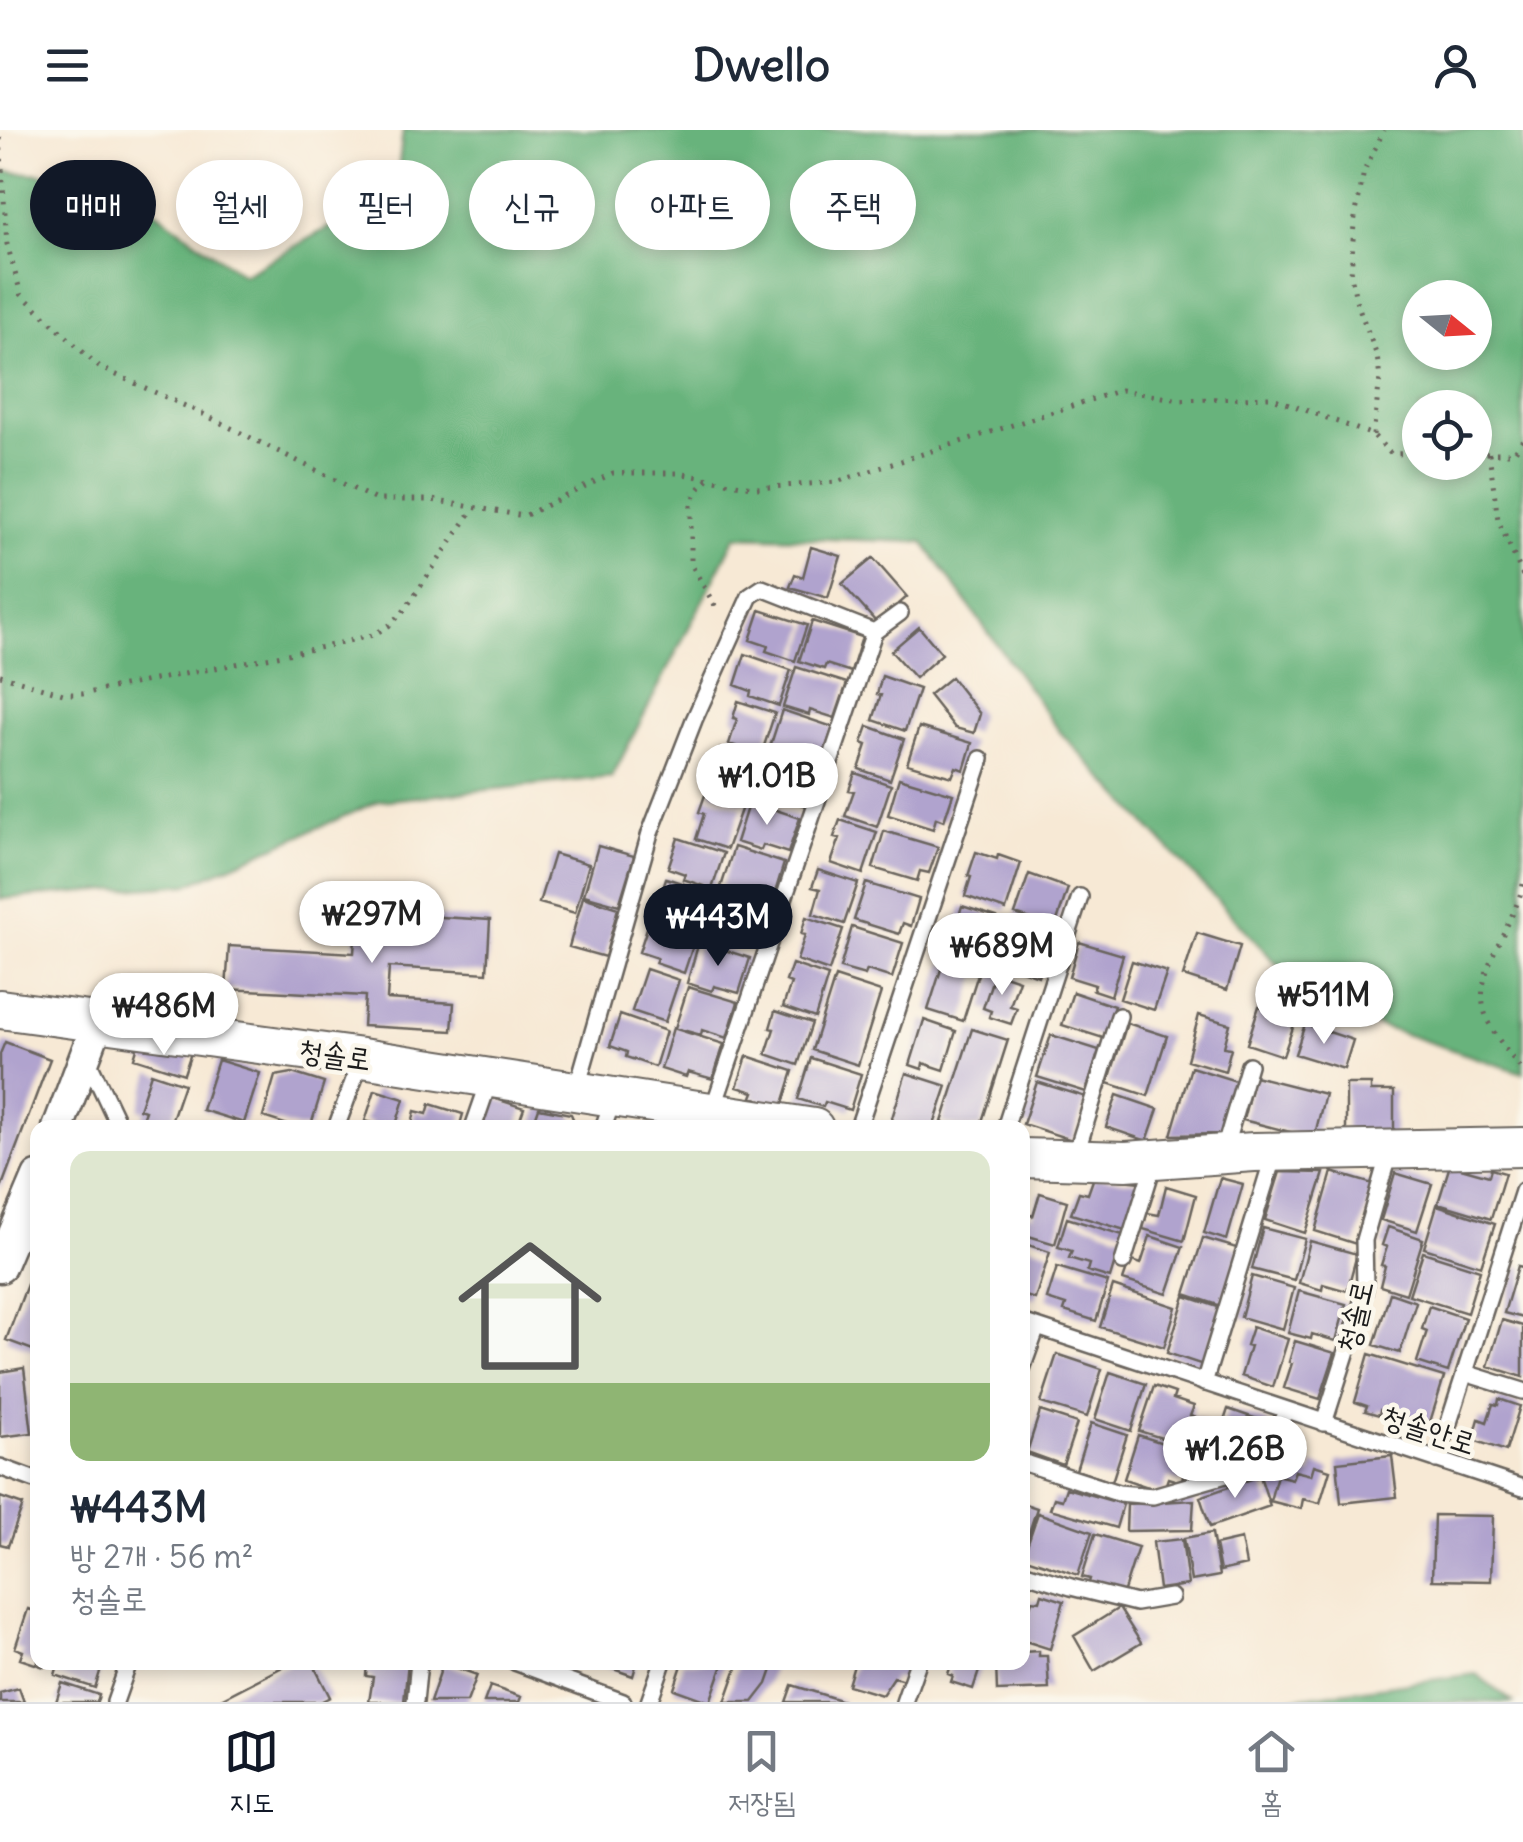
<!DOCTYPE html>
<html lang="ko">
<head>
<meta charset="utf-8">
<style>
	:root { --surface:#fff; --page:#f6f6f7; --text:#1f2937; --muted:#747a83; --line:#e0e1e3; --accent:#111827 }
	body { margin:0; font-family:Delius,"Poor Story",sans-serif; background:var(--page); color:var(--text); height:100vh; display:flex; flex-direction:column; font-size:38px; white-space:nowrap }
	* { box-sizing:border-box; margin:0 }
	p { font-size:32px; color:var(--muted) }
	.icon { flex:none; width:55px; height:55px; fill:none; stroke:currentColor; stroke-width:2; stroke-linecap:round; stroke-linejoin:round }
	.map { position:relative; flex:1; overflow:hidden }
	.side { position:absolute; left:30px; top:990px; width:1000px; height:550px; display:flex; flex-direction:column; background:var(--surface); border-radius:20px; box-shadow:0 5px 15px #0003 }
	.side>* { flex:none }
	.hud { position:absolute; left:30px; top:30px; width:1000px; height:90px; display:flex; gap:20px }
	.needle { width:65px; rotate:108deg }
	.tools { position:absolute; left:1402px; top:150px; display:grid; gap:20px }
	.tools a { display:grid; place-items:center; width:90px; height:90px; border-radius:50%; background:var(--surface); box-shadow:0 5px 15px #0003; font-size:50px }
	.price { position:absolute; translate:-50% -85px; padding:0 22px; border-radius:35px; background:#fff; color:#222; font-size:32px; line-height:65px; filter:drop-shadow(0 2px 5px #0008) }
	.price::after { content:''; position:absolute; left:50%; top:60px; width:30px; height:22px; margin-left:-15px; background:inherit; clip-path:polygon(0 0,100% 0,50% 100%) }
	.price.selected { background:var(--accent); color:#fff }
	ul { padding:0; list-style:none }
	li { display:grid; align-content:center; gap:20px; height:530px; padding:0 40px }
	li+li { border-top:2px solid var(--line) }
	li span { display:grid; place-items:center; height:310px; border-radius:20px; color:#555 }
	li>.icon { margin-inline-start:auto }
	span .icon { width:180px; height:180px; fill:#fffc; stroke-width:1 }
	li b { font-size:42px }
	.tag { padding:0 35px; border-radius:45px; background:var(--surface); box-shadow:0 5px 15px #0003; font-size:35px; line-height:90px }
	.tag.selected { background:var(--accent); color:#fff }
	header { display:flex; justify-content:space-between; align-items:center; height:130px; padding:0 40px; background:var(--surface); font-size:45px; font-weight:700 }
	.dock { display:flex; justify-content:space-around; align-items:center; height:140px; border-top:2px solid var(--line); background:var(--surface); font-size:28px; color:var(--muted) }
	.dock a { display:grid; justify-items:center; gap:5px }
	.dock .selected { color:var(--accent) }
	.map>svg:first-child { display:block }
</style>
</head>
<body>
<header><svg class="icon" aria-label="menu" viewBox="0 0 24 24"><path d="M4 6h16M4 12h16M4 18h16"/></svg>Dwello<svg class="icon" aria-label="person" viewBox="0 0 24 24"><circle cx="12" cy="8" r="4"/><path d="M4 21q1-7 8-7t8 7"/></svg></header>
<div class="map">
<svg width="1523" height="1572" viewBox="0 0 1523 1572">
	<rect width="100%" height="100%" fill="#fbf7ec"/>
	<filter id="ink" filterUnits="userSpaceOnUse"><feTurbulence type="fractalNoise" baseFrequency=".01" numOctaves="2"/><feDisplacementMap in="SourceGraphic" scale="20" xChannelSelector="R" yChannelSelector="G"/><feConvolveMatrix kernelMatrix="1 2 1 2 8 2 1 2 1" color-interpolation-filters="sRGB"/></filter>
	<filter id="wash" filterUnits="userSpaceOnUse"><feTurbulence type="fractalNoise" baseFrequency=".0048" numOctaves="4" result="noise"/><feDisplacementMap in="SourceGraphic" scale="40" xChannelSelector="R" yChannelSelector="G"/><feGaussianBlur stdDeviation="2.25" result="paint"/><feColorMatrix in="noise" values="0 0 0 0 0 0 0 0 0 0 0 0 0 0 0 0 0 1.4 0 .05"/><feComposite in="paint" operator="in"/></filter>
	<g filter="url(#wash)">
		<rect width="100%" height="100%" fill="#f7e9d5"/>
		<path fill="#67b37c" stroke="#42684c" stroke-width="2.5" fill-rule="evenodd" d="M403,0H1523V943L1315,875L1060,602L923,412L736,406L612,647L379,671L189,754L0,769V41L111,49L243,145L396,60ZM1420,168H1475V222H1420ZM1420,278H1475V332H1420Z
			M1476,1544L1513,1572H1267Z"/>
		<g id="blocks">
			<path fill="#b0a3ce" d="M811,417L841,426L828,468L790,457L795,444L803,447Z
				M873,428L907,467L877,493L842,454Z
				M760,480L807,495L795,531L766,521L768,516L750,510Z
				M812,491L862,507L851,542L826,534L824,539L799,531Z
				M919,497L942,524L915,548L891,521Z
				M745,524L791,540L779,576L750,566L751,561L735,555Z
				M796,537L847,553L835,588L810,580L809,585L783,577Z
				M882,546L919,559L905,601L873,590L881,565L877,564Z
				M951,547L980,584L974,603L955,598L929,565Z
				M738,571L775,583L761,625L729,614L737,589L733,588Z
				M782,580L833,597L821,632L796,624L795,629L769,620Z
				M868,596L904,609L890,650L859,639L867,615L862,613Z
				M919,597L972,613L964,640L956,637L952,647L907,634Z
				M720,619L757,631L743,673L711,662L720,638L714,636Z
				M767,624L818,641L806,676L781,668L779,673L754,665Z
				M855,643L891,655L877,697L845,686L854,661L849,660Z
				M899,648L953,664L944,691L936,688L933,699L888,685Z
				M705,665L742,677L727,719L696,709L704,684L699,682Z
				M749,671L800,688L788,723L763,715L761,720L736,712Z
				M840,690L877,702L863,744L831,733L840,708L834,707Z
				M884,701L938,717L929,743L920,741L917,751L873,738Z
				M678,708L724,723L712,759L683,749L685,744L668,738Z
				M598,716L634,726L619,775L584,765Z
				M734,717L784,733L773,769L748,761L746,766L721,757Z
				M976,722L997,729L998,725L1021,733L1006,780L965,766L971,747L968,746Z
				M554,724L589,734L575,783L539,773Z
				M818,740L858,753L844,794L813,784L820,759L812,757Z
				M1029,744L1068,758L1055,797L1015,784Z
				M666,748L712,763L700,799L671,790L673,784L656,779Z
				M866,753L919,769L911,796L903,793L899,804L854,790Z
				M715,765L766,781L755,816L729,809L728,814L703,806Z
				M583,767L618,778L605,827L569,817Z
				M962,776L997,787L983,835L947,824Z
				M357,782L490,790L487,843L389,837L387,869L454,873L452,901L363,896L365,866L226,859L229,816L354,823Z
				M806,787L843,799L829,841L797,830L805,805L801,804Z
				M649,792L696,807L684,843L655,833L657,828L639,822Z
				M1013,792L1052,806L1038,846L999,832Z
				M852,797L903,813L892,848L867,840L865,845L840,838Z
				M1197,803L1240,816L1227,860L1183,846Z
				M699,812L750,828L739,863L714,856L712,861L687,853Z
				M1079,812L1123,825L1111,866L1093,860L1095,855L1069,847Z
				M1132,831L1167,842L1154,880L1120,869Z
				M943,833L978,844L963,891L928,880Z
				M792,834L828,846L815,888L783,877L791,853L786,851Z
				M646,839L679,850L665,892L632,881Z
				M995,842L1019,850L1010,876L1017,878L1011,894L989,887L991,881L983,878Z
				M835,847L881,862L858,935L812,920Z
				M688,857L738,872L727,908L702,900L701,905L675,898Z
				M1073,862L1114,876L1103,908L1062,895Z
				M1259,876L1296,889L1283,926L1247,914Z
				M775,881L812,893L798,935L766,924L774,899L770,898Z
				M620,885L666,901L655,937L626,927L627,922L610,916Z
				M1199,885L1230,894L1224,917L1231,918L1225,941L1187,930Z
				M924,890L956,901L944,940L923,933L922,939L910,935Z
				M1127,893L1167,906L1148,966L1108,953Z
				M1305,894L1353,910L1344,939L1295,924Z
				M673,898L724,914L713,949L688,942L686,947L661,939Z
				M972,899L1008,910L980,998H960L942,992Z
				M1051,905L1099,920L1086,962L1037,947Z
				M5,912L50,929L0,1061V924Z
				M138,915L191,923L184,944L134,928Z
				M747,926L793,941L782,977L752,967L754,962L737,957Z
				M811,928L861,944L850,980L825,972L823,977L798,969Z
				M218,930L260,943L244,993L202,980Z
				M1191,937L1236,951L1220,1004L1171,1005Z
				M151,943L184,954L169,998H139L145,981L139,979Z
				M292,943L324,953L310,998H297L263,987L275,946Z
				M906,943L947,956L933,998H896L892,988Z
				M1254,946L1325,964L1314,1008L1243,990Z
				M1037,952L1086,967L1072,1010L1023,994Z
				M1346,954H1371V961H1394V1005H1346Z
				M375,960L404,969L395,998H371L373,993L365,991Z
				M1117,965L1158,979L1147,1011L1106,997Z
				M490,967L524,978L517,998H480Z
				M430,974L463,984L459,998H411L415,981L427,984Z
				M539,978L571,984L577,998H532Z
				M1450,1035L1489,1046L1491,1039L1505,1043L1491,1089L1438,1073Z
				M1280,1042L1324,1043L1305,1103L1265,1090Z
				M1332,1042L1373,1054L1356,1114L1315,1101Z
				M1395,1043L1432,1054L1417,1101L1381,1090Z
				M1094,1047L1140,1052L1125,1100L1071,1084L1079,1062L1088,1064Z
				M1220,1048L1243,1054L1227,1110L1204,1103Z
				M1166,1056L1196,1065L1184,1111L1143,1099L1147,1083L1159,1085Z
				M1040,1063L1067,1071L1055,1114L1022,1104L1025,1083L1033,1086Z
				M1437,1075L1495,1094L1481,1136L1424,1118Z
				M1067,1088L1123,1105L1110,1148L1087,1141L1089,1134L1069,1128L1072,1121L1058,1117Z
				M1388,1097L1423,1109L1406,1164L1380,1156L1385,1136L1381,1135L1387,1117L1382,1115Z
				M1263,1098L1305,1109L1294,1150L1252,1139Z
				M1150,1106L1183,1117L1167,1164L1123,1150L1130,1130L1141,1134Z
				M1203,1108L1240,1119L1221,1176L1185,1164Z
				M1310,1111L1357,1124L1347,1161L1323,1154L1322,1160L1299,1153Z
				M1022,1113L1050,1122L1035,1169L1022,1165Z
				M1423,1122L1480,1140L1467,1183L1409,1165Z
				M37,1128H38V1222L6,1210Z
				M1518,1136L1523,1137V1188L1504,1183Z
				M1057,1137L1108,1152L1096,1191L1064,1181L1066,1175L1047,1169Z
				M1252,1146L1294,1158L1283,1199L1241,1187Z
				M1113,1156L1176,1177L1164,1217L1100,1197Z
				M1299,1161L1346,1174L1336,1211L1312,1204L1311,1209L1288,1203Z
				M1390,1163L1416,1172L1400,1223L1374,1215Z
				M1185,1166L1221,1178L1203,1235L1167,1223Z
				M1429,1176L1465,1188L1448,1242L1417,1232L1427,1201L1422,1199Z
				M1502,1190L1523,1196V1247L1488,1236Z
				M1252,1197L1288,1209L1273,1257L1241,1246L1250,1216L1246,1215Z
				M1295,1211L1335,1223L1320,1269L1284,1258L1292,1233L1289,1232Z
				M1057,1224L1102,1239L1087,1287L1041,1273Z
				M1369,1224L1444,1247L1429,1295L1380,1280L1379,1285L1365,1281L1367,1276L1355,1272Z
				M24,1238L32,1303L0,1307V1242Z
				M1110,1242L1146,1254L1131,1301L1095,1289Z
				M1154,1256L1175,1263L1173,1269L1194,1276L1190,1286L1203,1290L1194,1318L1139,1301Z
				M1499,1269L1520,1276L1506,1321L1473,1310L1479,1289L1487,1292L1493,1274L1498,1275Z
				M1228,1279L1269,1293L1257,1330L1222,1340L1209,1336Z
				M1040,1281L1077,1293L1063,1335L1027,1322Z
				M1091,1293L1127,1305L1112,1352L1076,1340Z
				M1138,1305L1191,1322L1181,1352L1168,1348L1163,1362L1124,1349Z
				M1392,1326L1397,1367L1341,1373L1337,1332Z
				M1314,1335L1330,1340L1320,1373L1303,1369L1301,1379L1270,1371L1277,1345L1292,1349L1295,1341L1311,1345Z
				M1260,1346L1270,1376L1210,1397L1200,1367Z
				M1066,1358L1123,1374L1116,1398L1050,1379L1054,1368L1062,1370Z
				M0,1367L23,1375L8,1416L0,1414Z
				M1194,1370L1192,1400L1126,1401L1127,1374Z
				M1022,1373L1037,1378L1023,1420H1022Z
				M1038,1383L1092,1402L1078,1445L1023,1427Z
				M1434,1385L1493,1386L1491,1451L1432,1450Z
				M1212,1403L1219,1446L1191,1451L1184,1408Z
				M1095,1404L1138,1417L1122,1467L1088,1456L1090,1449L1082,1447Z
				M1182,1409L1188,1455L1159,1459L1153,1412Z
				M1241,1409L1246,1435L1220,1441L1215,1415Z
				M1042,1464L1064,1471L1050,1519L1022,1510V1485L1027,1486L1032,1470L1040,1471Z
				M1119,1478L1141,1513L1094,1541L1074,1506Z
				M28,1479L38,1482V1532H46L44,1537L20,1529L23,1521L15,1518Z
				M1039,1521V1526H1047L1049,1559L997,1561L996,1532H1022V1522Z
				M59,1532H103L95,1558L55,1545Z
				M292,1532H312L330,1567L320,1572H215Z
				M367,1532H408L404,1572H369L373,1547L366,1546Z
				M594,1532H637L633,1546Z
				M683,1532H724L710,1572L674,1559Z
				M739,1532L774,1534L767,1554L753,1572H725Z
				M855,1532H909L904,1550L894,1547L882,1565L848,1555Z
				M952,1532H982L973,1559L951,1552L953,1546L948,1544Z
				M443,1533L477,1545L467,1572H430Z
				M62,1553L99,1565L97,1572H56Z
				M792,1555L843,1571V1572H786Z
				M490,1556L521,1567L519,1572H484Z
				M19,1558L24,1572H0V1563Z"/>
		</g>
	</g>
	<g filter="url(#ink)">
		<use href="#blocks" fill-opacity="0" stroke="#69645d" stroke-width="2.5"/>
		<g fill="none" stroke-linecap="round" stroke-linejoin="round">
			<g stroke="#69645d" stroke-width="20">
				<path id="service" d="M86,926L120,998
					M576,961L650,703L694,590L750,466L762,458L874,502
					M712,982L874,502L900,483
					M336,998L362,928
					M473,998L490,949
					M603,998L614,967
					M858,998L981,629
					M1005,998L1080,767
					M1224,1020L1249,935
					M1074,1030L1119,886
					M1123,1132L1155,1029
					M1022,1192L1523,1358
					M1022,1239L1037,1197
					M1465,1243L1523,1261
					M1204,1253L1275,1021
					M1324,1293L1360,1180L1365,1157L1364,1110L1390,1019
					M1437,1330L1523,1061
					M1022,1332L1118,1363L1153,1366L1264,1334L1286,1281
					M0,1337L38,1351
					M1022,1442L1071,1457L1136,1473L1171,1467
					M515,1532L623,1572
					M115,1572L129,1532
					M415,1572L419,1532
					M649,1572L663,1532
					M904,1572L918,1532"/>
			</g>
			<g stroke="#69645d" stroke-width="35">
				<path id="minor" d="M58,998L98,892
					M0,1137L38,1047"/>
			</g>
			<g stroke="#69645d" stroke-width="42">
				<path id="tertiary" d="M0,879L362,928L814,998
					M1022,1028L1126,1031L1254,1022L1523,1017"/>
			</g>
			<path stroke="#69645d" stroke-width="5" stroke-dasharray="2.5 8" stroke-linecap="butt" d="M0,8L7,114L21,164L99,237L203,284L376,370H432L524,386L613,343H678L757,358L836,352L1121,260L1180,270L1270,267L1373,305L1391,324L1420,323
				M1373,305L1380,248L1377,226L1356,170L1351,145L1354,93L1364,41L1384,0
				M1475,323H1514L1523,309
				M1489,323L1498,390L1523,446
				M708,349L697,361L691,375V434L719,483
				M0,545L63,564H82L328,516L373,505L390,495L403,482L474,378
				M1523,754C1519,773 1510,789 1502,806C1469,871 1479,887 1523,941"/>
			<use href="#service" stroke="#fff" stroke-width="15"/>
			<use href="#minor" stroke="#fff" stroke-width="30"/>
			<use href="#tertiary" stroke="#fff" stroke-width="38"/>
		</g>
	</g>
	<g text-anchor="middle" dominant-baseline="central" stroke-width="9" stroke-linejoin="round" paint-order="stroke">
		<g font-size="30" fill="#1c1c1c" stroke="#fbf7ec">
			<text transform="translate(335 924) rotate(8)">청솔로</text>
			<text transform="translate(1354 1186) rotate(-77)">청솔로</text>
			<text transform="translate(1429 1299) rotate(18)">청솔안로</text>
		</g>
	</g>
</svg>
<div class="tools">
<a><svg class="needle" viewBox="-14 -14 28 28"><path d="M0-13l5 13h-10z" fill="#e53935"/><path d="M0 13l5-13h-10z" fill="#747a83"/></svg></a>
<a><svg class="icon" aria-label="locate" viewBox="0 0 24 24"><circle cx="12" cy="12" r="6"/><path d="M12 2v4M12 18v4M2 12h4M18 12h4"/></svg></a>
</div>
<b class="price" style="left:767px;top:698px">₩1.01B</b>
<b class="price" style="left:372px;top:836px">₩297M</b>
<b class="price selected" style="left:718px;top:839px">₩443M</b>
<b class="price" style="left:1002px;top:868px">₩689M</b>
<b class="price" style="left:1324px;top:917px">₩511M</b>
<b class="price" style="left:164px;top:928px">₩486M</b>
<b class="price" style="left:1235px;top:1371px">₩1.26B</b>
<div class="hud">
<a class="tag selected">매매</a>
<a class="tag">월세</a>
<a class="tag">필터</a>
<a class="tag">신규</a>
<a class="tag">아파트</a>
<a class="tag">주택</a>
</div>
<section class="side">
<ul>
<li><span style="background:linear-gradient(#dfe7d0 75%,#8fb573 0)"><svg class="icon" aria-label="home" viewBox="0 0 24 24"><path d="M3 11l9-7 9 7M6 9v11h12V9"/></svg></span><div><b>₩443M</b><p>방 2개 · 56 m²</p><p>청솔로</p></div></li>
</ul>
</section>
</div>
<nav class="dock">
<a class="selected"><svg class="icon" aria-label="map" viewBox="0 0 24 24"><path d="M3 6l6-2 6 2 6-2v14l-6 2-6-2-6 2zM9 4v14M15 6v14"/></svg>지도</a>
<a><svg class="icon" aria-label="saved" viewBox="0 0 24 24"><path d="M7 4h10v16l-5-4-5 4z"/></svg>저장됨</a>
<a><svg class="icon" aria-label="home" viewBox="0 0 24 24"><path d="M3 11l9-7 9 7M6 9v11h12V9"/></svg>홈</a>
</nav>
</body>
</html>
